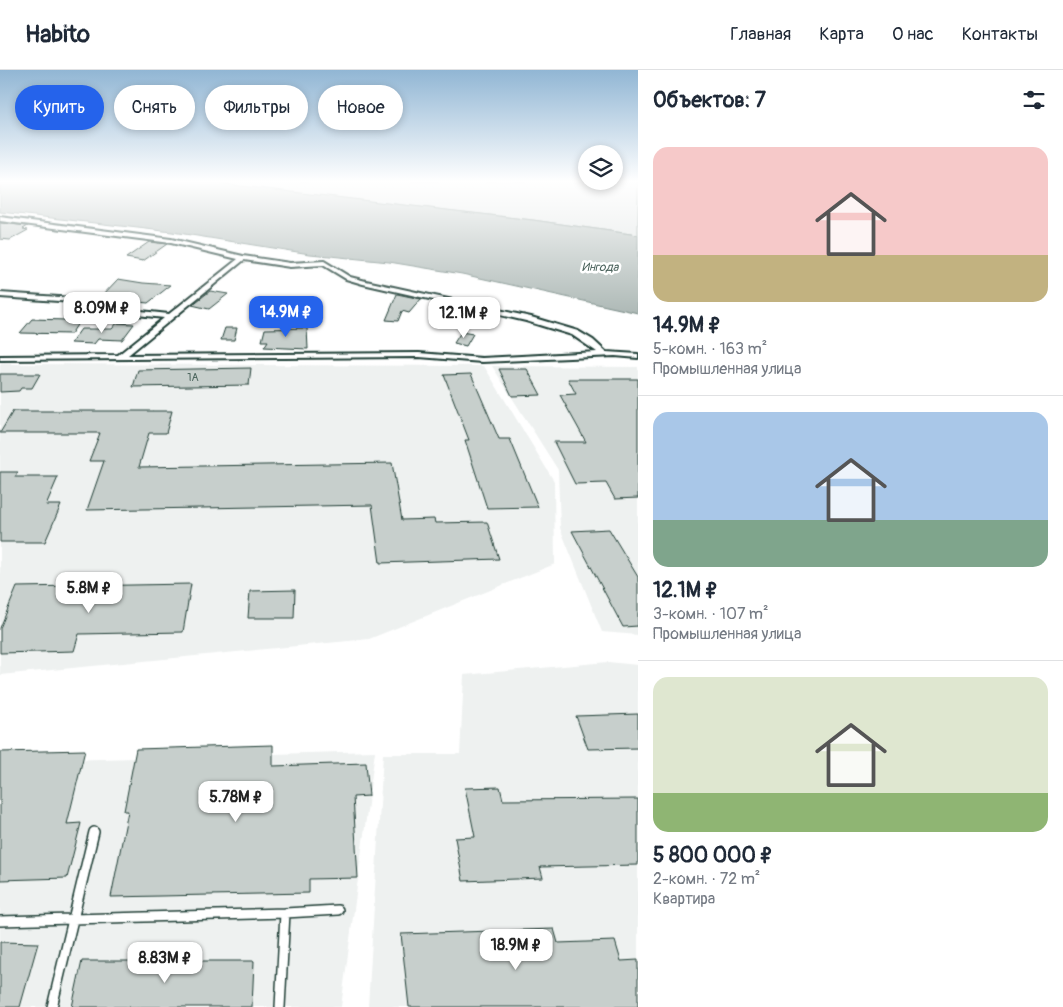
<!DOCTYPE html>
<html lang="ru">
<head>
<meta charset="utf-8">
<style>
	:root { --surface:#fff; --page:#f2f2f3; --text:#1f2937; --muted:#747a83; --line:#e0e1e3; --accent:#2563eb }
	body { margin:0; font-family:Pangolin,sans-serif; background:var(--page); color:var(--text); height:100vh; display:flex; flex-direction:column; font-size:19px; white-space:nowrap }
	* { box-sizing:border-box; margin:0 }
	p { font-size:16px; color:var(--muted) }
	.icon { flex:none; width:28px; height:28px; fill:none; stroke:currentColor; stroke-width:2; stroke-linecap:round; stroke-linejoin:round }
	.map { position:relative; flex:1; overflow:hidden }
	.drawer { display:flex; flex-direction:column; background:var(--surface); width:425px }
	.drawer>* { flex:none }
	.top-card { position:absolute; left:15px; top:15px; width:475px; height:45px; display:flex; gap:10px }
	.fabs { position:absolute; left:578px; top:75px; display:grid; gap:10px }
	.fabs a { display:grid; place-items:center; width:45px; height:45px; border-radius:50%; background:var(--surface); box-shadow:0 2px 8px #0003; font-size:25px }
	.price { position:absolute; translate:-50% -42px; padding:0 11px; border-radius:10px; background:#fff; color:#222; font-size:16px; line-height:32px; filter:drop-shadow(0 1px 2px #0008) }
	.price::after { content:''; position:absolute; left:50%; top:30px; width:15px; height:11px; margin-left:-8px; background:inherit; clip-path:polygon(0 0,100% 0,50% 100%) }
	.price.selected { background:var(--accent); color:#fff }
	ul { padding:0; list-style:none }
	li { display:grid; align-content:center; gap:10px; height:265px; padding:0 15px }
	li+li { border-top:1px solid var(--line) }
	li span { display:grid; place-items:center; height:155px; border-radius:15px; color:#555 }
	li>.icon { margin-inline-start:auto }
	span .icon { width:90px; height:90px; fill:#fffc; stroke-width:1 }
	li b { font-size:21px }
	h2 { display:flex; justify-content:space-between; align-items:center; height:60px; padding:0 15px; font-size:21px }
	.pill { padding:0 18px; border-radius:22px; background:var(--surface); box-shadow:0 2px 8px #0003; font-size:18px; line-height:45px }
	.pill.selected { background:var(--accent); color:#fff }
	header { display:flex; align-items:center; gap:30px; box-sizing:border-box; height:70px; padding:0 25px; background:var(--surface); border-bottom:1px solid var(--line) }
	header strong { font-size:24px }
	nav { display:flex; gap:28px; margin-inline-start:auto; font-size:18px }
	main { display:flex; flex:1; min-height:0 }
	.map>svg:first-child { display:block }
</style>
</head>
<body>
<header>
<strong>Habito</strong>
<nav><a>Главная</a><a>Карта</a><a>О нас</a><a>Контакты</a></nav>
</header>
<main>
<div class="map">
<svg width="638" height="937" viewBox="0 0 638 937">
	<rect width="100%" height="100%" fill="#fff"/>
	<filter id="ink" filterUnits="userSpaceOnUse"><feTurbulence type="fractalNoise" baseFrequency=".02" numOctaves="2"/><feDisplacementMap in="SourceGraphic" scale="10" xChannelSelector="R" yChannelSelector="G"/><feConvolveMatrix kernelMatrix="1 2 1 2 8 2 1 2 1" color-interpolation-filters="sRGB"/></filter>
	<g filter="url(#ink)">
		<path fill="#eef1f0" d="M0,294L484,296L554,411L555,494L369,569L0,605Z
			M492,296L638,297V565L602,562L560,458L558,400Z
			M608,592L638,595V937H368L383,684H460L464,605Z
			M375,681L341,937H0V692Z"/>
		<path fill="#dee3e2" stroke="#7e908b" d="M220,111H638V165L533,150L234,116Z"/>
		<path fill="#afbab7" stroke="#758883" d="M0,111H198L533,150L638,165V243L462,204L389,192L310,184L172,162L0,142Z"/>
		<path fill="#c7cfcc" stroke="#1f3d34" d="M0,153L28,156L23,159L28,160L10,170L0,169Z
			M149,172L167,174L143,191L126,188Z
			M118,209L143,213L171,215L148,233L100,228Z
			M210,221L228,224L209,239L192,235Z
			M397,224L421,229L409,243L402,241L398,251L386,250Z
			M72,240L86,241L71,264L20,263L32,249L66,250Z
			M443,240L455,242L449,255L437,253Z
			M117,253L134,254L122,270L98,269L94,274L71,273L81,259H112Z
			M225,258H237L234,270H221Z
			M307,258L308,279L264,277L268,271H262L265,259Z
			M461,262L473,264L466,276L454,273Z
			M251,298L249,315L133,317L138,300Z
			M499,299H527L541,325L512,326Z
			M0,304H40L32,318H21L19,321L0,322Z
			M471,304L499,369H510L538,437L487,438L465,370H469L444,305Z
			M568,309H638V428L615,429L606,413L575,414L554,372H586L560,325L576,324Z
			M13,341H172L166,363H149L139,397L392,393L402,450L434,449L435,453L487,452L499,489L380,493L372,435L87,440L104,391H89L100,363H0Z
			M0,402H18L15,407H58L46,435H61L45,472H0Z
			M609,459L638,507V556L623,557L572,461Z
			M191,514L183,562L79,564L74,581L0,583V558L17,517Z
			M295,520L294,548H248L250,521Z
			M638,644V678L588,679L576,646Z
			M273,675V696L366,693L369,726L353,727L358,808L309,809V823L111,827L128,741H124L136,679Z
			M85,680L67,754L81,753L67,808L0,810V682Z
			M500,717L503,730L638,729V795L540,797L543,808L463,811L455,768L475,767L465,718Z
			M554,859L558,873L615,871L621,891L638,890V937H409L401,864Z
			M0,872L38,873L20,937H0Z
			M82,891H254L252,937H72Z"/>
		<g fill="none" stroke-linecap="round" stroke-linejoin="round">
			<g stroke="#1f3d34" stroke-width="12">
				<path id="lane" d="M285,843L338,840
					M0,851L285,843L280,937
					M52,937L94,762"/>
			</g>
			<g stroke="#1f3d34" stroke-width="4">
				<path id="street" d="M0,147L171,169L243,186L290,193L324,191L350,207L366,211L531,247L578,261L593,270L606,282L638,284V288L615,286L482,292L419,287L0,290V286L118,285L164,248L137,245L117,235L0,227V223L118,231L141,241L169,244L238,189L171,173L0,151ZM244,190L290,197L323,195L346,209L363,214L526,251L572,265L597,282L482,288L419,283L128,285Z"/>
			</g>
			<use href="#lane" stroke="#fff" stroke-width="9"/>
			<use href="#street" fill="#fff" fill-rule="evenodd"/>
		</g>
	</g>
	<linearGradient id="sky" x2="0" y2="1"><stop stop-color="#91b6d4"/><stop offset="0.46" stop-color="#fff"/><stop offset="1" stop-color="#fff" stop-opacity="0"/></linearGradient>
	<rect width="638" height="242" fill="url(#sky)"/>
	<g text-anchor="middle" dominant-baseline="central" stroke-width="5" stroke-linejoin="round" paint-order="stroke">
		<g font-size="11" fill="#49625a">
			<text x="193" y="307">1А</text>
		</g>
		<g font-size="12" font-style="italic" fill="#4a625b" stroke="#fff">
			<text x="600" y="197">Ингода</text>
		</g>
	</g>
</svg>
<div class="fabs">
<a><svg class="icon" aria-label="layers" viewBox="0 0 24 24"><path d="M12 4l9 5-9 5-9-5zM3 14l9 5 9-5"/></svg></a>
</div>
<b class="price" style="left:102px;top:264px">8.09M ₽</b>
<b class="price selected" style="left:286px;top:268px">14.9M ₽</b>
<b class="price" style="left:464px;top:269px">12.1M ₽</b>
<b class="price" style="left:89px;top:544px">5.8M ₽</b>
<b class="price" style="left:236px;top:753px">5.78M ₽</b>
<b class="price" style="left:516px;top:901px">18.9M ₽</b>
<b class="price" style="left:165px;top:914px">8.83M ₽</b>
<div class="top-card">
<a class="pill selected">Купить</a>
<a class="pill">Снять</a>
<a class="pill">Фильтры</a>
<a class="pill">Новое</a>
</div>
</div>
<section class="drawer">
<h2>Объектов: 7<svg class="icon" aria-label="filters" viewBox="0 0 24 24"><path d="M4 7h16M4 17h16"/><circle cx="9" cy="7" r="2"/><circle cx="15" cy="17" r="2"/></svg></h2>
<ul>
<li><span style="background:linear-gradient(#f6c9c9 70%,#c2b280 0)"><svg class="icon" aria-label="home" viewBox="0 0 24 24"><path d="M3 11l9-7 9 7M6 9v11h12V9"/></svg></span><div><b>14.9M ₽</b><p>5-комн. · 163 m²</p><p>Промышленная улица</p></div></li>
<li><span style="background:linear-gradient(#a9c7e8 70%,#7fa58c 0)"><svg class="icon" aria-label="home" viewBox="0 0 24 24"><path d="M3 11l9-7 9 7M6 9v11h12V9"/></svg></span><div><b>12.1M ₽</b><p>3-комн. · 107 m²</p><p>Промышленная улица</p></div></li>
<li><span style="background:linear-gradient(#dfe7d0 75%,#8fb573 0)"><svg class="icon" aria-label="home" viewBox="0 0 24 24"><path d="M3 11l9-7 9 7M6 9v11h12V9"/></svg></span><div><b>5 800 000 ₽</b><p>2-комн. · 72 m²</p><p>Квартира</p></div></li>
</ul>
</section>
</main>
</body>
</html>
